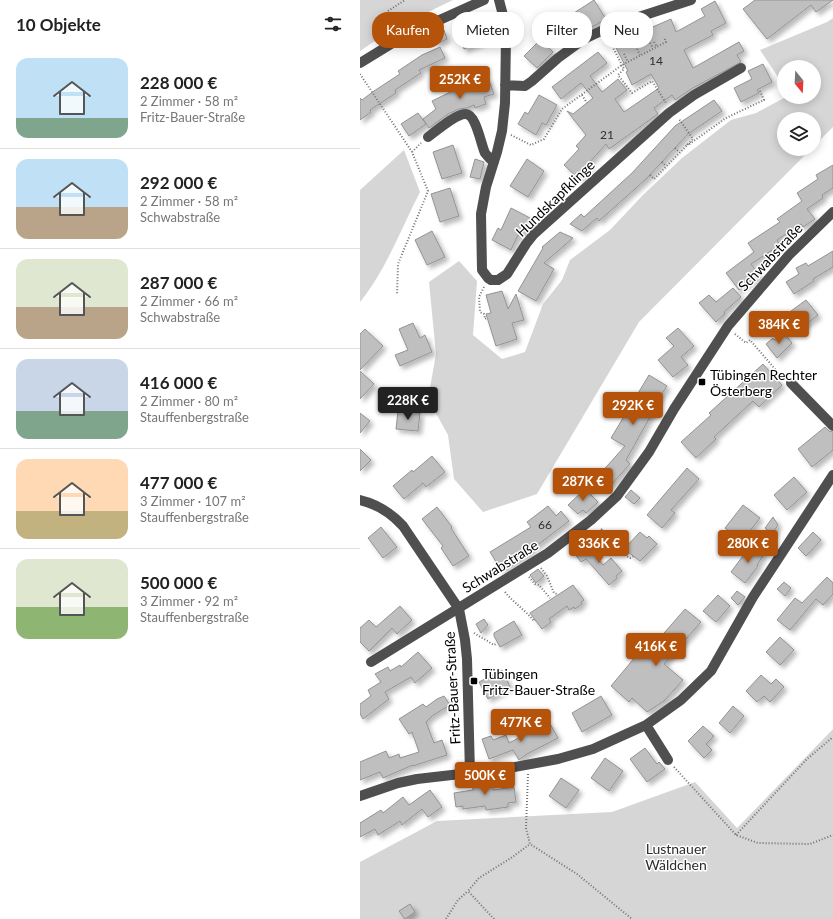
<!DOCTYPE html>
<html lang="de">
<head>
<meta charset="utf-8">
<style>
	:root { --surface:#fff; --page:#f2f2f2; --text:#222; --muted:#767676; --line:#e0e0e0; --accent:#b45309 }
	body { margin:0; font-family:Lato,sans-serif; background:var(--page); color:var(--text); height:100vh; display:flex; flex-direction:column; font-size:15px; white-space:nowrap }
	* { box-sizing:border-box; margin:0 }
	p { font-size:13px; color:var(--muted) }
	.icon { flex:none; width:22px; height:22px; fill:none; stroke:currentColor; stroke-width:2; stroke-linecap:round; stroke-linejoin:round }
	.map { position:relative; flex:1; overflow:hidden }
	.drawer { display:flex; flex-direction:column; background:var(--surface); width:360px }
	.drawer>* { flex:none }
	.hud { position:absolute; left:12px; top:12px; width:380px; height:36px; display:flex; gap:8px }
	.needle { width:26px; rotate:162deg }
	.controls { position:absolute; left:417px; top:60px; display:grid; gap:8px }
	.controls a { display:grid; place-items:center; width:44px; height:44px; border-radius:50%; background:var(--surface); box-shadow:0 2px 10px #0003; font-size:20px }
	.price { position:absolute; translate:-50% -34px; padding:0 9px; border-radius:4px; background:var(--accent); color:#fff; font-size:13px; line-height:26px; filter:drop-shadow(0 1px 2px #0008) }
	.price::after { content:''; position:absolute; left:50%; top:24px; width:12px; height:9px; margin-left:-6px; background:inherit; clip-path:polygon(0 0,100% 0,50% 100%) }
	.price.active { background:#222; color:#fff }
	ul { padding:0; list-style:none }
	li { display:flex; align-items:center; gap:12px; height:100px; padding:0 16px }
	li+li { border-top:1px solid var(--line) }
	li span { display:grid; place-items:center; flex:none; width:112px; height:80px; border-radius:12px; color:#555 }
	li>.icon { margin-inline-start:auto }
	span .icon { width:48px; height:48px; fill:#fffc; stroke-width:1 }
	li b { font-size:17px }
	h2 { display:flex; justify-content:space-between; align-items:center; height:48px; padding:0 16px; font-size:17px }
	.tag { padding:0 14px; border-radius:16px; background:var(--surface); box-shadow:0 2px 10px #0003; font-size:14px; line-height:36px }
	.tag.active { background:var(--accent); color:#fff }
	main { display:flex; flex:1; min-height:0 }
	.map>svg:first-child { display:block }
</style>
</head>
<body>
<main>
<section class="drawer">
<h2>10 Objekte<svg class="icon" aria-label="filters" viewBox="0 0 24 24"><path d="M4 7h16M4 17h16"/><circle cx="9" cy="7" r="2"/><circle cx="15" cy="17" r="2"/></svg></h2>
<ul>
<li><span style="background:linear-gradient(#bfe0f5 75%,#7fa58c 0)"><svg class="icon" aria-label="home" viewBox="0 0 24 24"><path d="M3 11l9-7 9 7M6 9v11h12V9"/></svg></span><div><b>228 000 €</b><p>2 Zimmer · 58 m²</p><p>Fritz-Bauer-Straße</p></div></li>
<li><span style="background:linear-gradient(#bfe0f5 60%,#b9a48a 0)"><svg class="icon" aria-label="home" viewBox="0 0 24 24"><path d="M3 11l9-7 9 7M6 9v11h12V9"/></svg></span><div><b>292 000 €</b><p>2 Zimmer · 58 m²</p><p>Schwabstraße</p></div></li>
<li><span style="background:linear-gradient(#dfe7d0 60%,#b9a48a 0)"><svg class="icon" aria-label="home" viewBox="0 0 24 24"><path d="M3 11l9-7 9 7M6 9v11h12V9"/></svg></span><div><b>287 000 €</b><p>2 Zimmer · 66 m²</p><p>Schwabstraße</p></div></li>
<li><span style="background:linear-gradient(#c9d6e8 65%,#7fa58c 0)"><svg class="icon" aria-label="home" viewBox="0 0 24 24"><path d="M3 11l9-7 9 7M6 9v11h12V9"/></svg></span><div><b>416 000 €</b><p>2 Zimmer · 80 m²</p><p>Stauffenbergstraße</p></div></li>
<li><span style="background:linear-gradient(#ffd9b3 65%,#c2b280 0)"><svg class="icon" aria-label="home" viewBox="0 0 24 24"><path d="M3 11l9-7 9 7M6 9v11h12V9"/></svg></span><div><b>477 000 €</b><p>3 Zimmer · 107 m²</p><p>Stauffenbergstraße</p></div></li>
<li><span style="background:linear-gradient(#dfe7d0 60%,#8fb573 0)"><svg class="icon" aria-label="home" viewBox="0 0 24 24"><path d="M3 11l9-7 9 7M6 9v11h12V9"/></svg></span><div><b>500 000 €</b><p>3 Zimmer · 92 m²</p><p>Stauffenbergstraße</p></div></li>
</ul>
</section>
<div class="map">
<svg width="473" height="919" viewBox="0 0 473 919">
	<defs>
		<filter id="shadow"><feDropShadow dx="3.5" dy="3.5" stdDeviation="2" flood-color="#0004"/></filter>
	</defs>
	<rect width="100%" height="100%" fill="#fff"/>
	<path fill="#d6d6d6" d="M0,0H93L31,30L0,51Z
		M473,18V127L454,146V119H424V149H451L279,322L177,494L123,512L94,479L88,435L68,399L76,354L69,282L99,261L117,281L113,335L142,359L165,352L183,304L202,280L210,260L250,230L282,196L322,158L371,120L396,113L426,97H454V67H424V91L420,80L400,50L467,22Z
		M44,150L60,192C41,229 26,270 0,302V190Z
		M473,729V919H0V862L77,821L252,812L335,782L377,828Z"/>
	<path fill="#bfbfbf" stroke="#939393" filter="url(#shadow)" d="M234,0L246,19L220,34L209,42L197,24Z
		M395,0H473L456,12L451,5L407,39L383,9Z
		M355,1L366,23L351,31L353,35L324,50L333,68L379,42L384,51L377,55L381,62L331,89L315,100L312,95L294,108L298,114L249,149L246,144L229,163L231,165L219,179L204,165L219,149L216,146L226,135L207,111L213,114L233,98L221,83L201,99L192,87L238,52L247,63L230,76L242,92L258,79L267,90L255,99L264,112L299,88L291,74L272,85L266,72L268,71L254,44L311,19L316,32L345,16L341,9Z
		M117,29L122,42L104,49L99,36Z
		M84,30L87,39L77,44L73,34Z
		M180,40L193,52L177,68L164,56Z
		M80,47L85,58L59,70L61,73L35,90L36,93L10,110L11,112L0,120V98L2,100L14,91L40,74L38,71L62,55Z
		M403,64L412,82L397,90L399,93L381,102L374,88L392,79L388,71Z
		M128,78L134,94L124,97L126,104L115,108L114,105L107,108L99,109L88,114L69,128L63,119L76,109L72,101L107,84Z
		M179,95L197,105L186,125L182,123L176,135L158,124L165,112L168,114Z
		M354,100L362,111L328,134L286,179L239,221L237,218L222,231L210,224L221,214L224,217L272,173L315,126Z
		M58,113L66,124L49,136L41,124Z
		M93,145L102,173L82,179L73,152Z
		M115,159L124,162L120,179L110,177Z
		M167,159L184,171L168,197L150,186Z
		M473,165V188L462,195L463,198L447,209L455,219L443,227L441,224L417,240L420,245L391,264L399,275L379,290L366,273L394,252L388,243L420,222L417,219L442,201L437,193L458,179L456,175Z
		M90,188L99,216L80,222L71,194Z
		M151,208L170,218L161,236L158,235L151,250L132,240L138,228L141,230Z
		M72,231L85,257L67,265L55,240Z
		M200,232L213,238L184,263L194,269L176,301L158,291L183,248L182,247Z
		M473,251V267L453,279L454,281L434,294L426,282L439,274L436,268L446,263L448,266Z
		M373,288L381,297L364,312L365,314L356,322L339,303L349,295L356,302Z
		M142,291L148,309L156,294L164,320L152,323L157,339L136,346L126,314L131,313L126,295Z
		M446,300L458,315L439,330L427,314Z
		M53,323L60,338L65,335L72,352L40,366L35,355L48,350L39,329Z
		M318,328L334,346L321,357L328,365L313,377L298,360L314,346L306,338Z
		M5,329L23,346L0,370V334Z
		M424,333L432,343L417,358L406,344L413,338L414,340Z
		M403,364L422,385L399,407L393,401L354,437L356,439L336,458L321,442L351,415L349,413Z
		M0,371L14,384L0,399Z
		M289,375L307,386L292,409L294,410L266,460L270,464L251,485L239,475L265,446L251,438Z
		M38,411L60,413L58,431L36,429Z
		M0,413L10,421L0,433Z
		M465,427L469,431L473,432V450L452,467L438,449Z
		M0,449L11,460L0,471Z
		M72,456L85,472L66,487L63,483L44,499L33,486L52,470L53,472Z
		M327,468L339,479L311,510L315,513L302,528L287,515Z
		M434,477L447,492L427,510L414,495Z
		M225,489L238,502L226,513L223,510L218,514L208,505Z
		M271,490L280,498L274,504L265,497Z
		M383,505L400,518L382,541L365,528Z
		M188,506L196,516L201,511L209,521L171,550V551L141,570L130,552L171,527L167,522Z
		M77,507L92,527L91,528L109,556L93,566L81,548L83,546L62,519Z
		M413,517L418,525L412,534L405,528Z
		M21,527L37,547L23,558L8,538Z
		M280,532L287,538L289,536L297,544L280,561L264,549Z
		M453,532L461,540L446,556L438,548Z
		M227,544L243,565L251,558L262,571L256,576L257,578L249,585L226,559L221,562L214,553Z
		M391,545L404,554L397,565L398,566L385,583L371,572Z
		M178,569L184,576L176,583L170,575Z
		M467,577L473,583V594L463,605L456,599L430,630L417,620L435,598L442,603Z
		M424,582L431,588L425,596L417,589Z
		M213,585L224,600L221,602L222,604L215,609L214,607L209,610L207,606L189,619L191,622L182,629L170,613Z
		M377,591L385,597L378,605L371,598Z
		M358,595L370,606L356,622L343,611Z
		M40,606L52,620L37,634L32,628L9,651L0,642V628L9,620L16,627Z
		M325,609L341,622L304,664L323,680L304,701L287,712L272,698L269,702L251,686L286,644L291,648Z
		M124,619L128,625L121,633L116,624Z
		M154,621L162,635L140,647L134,636V633Z
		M420,637L434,650L420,665L406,652Z
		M58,652L72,668L55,683L51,677L25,692L29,699L3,719L0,714V704L11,696L8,690L21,682L15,674L28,667L30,671L40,665L41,667Z
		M142,670L150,687L128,699L119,682Z
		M401,675L411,684L416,679L424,687L410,702L404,696L397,702L386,691Z
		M84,696L90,705L72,716L66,722L74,743L82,740L87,755L53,766V765L23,778L20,772L0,780V762L26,751L29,758L39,754L40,758L59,752L52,732L49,734L39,719L63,704L66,707L77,699Z
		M241,696L252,715L222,732L212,713Z
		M373,706L384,716L370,733L359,723Z
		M189,722L198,738L167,754L159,760L153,750L129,759L122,739L131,736L133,740L146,735L149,743Z
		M343,726L354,736L346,744L352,750L344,758L328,741Z
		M285,748L297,764L299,762L305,769L287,782L270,759Z
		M245,758L263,771L249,791L231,778Z
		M201,778L219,790L206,808L189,796Z
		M131,779L133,790L154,787L156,802L148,803V807L126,810L125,806L103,809V806L96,807L94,793L113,790L112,781Z
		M70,790L82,807L68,817L62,809L42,825L40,821L18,835L15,829L0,837V823L21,810L23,813L43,797L49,805Z
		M50,904L55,912L45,919L39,911Z"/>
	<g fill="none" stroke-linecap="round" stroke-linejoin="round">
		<path stroke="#717171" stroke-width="2" stroke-dasharray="1 2" stroke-linecap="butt" d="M28,11L45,0
			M247,41L249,40L264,69L258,75L272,93L292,81L306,103
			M294,42L297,47
			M290,43L293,48
			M277,49L280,55
			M264,54L268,62
			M0,74L52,152L68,191L38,264L37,295
			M222,95L227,103
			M151,135L171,145L184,139L202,109L262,65L306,42L304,37
			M327,144L328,145L366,118L404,100L399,89
			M315,148L319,152
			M52,152L61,143
			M302,162L306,166
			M290,175L294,179L333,139L319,119
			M124,287L119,297L120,312L124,314L125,319L127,318
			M375,334L386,343L390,340L422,377
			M242,529L237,535L253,548L270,558L274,556
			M181,568L187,576L194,593L197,594
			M169,577L175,584L179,585L190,598
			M145,592C154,603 165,610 174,621L175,620
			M114,633L134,645L137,643
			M314,767L376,835L398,843L450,844L473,835
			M168,774L166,828L170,844L217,874L272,919
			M376,835L447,759L473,737
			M86,919L98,900L108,891
			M134,919L108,891L119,878L151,858L170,844"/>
		<path stroke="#4f4f4f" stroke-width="10" d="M139,0L144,19L146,36L145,103L142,131L137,152L126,187L121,214L122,270L128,278L131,280H138L147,274L166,244L174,234L309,113L334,95L381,68
			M0,63L44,36L124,0
			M145,85L165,86L172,81L198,58L224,39L254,25L331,0
			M68,137C76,131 96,114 105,114C116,113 121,145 125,153C128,157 131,160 134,162
			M431,383L473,426
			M0,500C17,504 32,514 43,526L99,609L105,640L107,659L110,773
			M11,662L188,553L231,520L257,496L289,452L314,409L368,326L429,255L473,212
			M286,725L308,760
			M0,796L38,783L57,779L144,769L198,759L233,749L286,725L321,700L351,671L393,597L473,475"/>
	</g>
	<g fill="#000" stroke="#fff" stroke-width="1.5">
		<rect x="338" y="378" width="8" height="8" rx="2"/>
		<rect x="110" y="677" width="8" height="8" rx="2"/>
	</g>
	<g text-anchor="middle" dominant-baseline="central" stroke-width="3" stroke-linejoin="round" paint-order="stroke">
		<g font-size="12" fill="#303030">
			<text x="296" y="60">14</text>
			<text x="247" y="134">21</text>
			<text x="185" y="524">66</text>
		</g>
		<g font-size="14" fill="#000" stroke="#fff">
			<text transform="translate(195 198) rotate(-44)">Hundskapfklinge</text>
			<text transform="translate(410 257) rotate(-47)">Schwabstraße</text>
			<text transform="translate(140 566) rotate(-32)">Schwabstraße</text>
			<text transform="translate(92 688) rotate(-93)">Fritz-Bauer-Straße</text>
		</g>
		<g font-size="14" fill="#000" stroke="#fff" text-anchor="start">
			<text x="350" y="374">Tübingen Rechter<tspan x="350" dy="16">Österberg</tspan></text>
			<text x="122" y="673">Tübingen<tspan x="122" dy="16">Fritz-Bauer-Straße</tspan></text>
		</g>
		<g font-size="14" fill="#2d2d2d" stroke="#fff">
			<text x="316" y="848">Lustnauer<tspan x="316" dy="16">Wäldchen</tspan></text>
		</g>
	</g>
</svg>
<div class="controls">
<a><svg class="needle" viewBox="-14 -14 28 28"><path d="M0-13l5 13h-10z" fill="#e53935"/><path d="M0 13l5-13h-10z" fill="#767676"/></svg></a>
<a><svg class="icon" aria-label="layers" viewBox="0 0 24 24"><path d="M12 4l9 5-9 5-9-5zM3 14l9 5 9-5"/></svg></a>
</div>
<b class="price" style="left:100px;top:100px">252K €</b>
<b class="price" style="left:419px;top:345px">384K €</b>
<b class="price active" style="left:48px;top:421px">228K €</b>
<b class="price" style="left:273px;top:426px">292K €</b>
<b class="price" style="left:223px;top:502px">287K €</b>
<b class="price" style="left:239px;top:564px">336K €</b>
<b class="price" style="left:388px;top:564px">280K €</b>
<b class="price" style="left:296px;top:667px">416K €</b>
<b class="price" style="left:161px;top:743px">477K €</b>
<b class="price" style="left:125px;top:796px">500K €</b>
<div class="hud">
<a class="tag active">Kaufen</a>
<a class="tag">Mieten</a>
<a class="tag">Filter</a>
<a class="tag">Neu</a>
</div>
</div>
</main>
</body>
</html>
